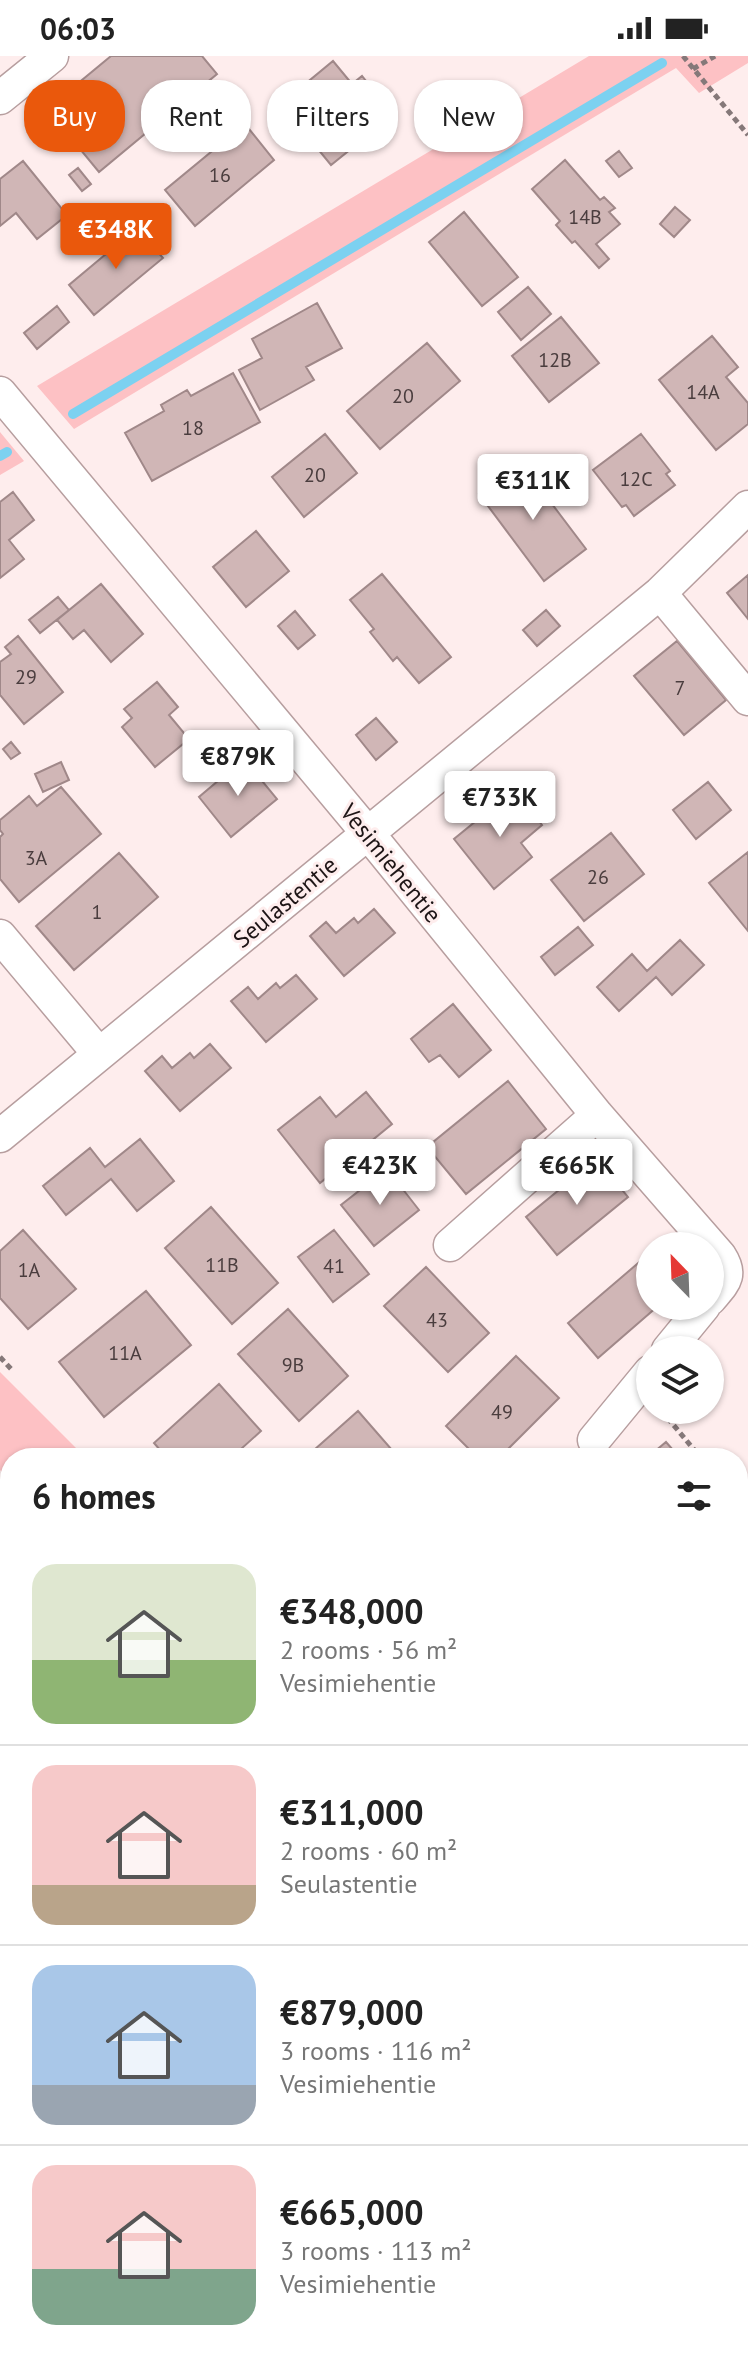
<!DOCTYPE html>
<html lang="en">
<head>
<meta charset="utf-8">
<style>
	:root { --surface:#fff; --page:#f2f2f2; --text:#222; --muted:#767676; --line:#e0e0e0; --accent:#ea580c }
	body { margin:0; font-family:"PT Sans",sans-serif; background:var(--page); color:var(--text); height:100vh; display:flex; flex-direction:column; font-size:30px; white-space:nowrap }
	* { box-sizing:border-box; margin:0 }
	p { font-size:26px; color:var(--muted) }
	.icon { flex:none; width:44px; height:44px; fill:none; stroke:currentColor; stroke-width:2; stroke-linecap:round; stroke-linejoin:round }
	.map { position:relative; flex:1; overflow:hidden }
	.sheet { position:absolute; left:0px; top:1392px; width:748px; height:912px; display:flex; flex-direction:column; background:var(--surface); border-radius:32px 32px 0 0; box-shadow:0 2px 6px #0004 }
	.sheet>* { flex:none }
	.top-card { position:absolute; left:24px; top:24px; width:700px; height:72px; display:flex; gap:16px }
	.needle { width:52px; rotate:337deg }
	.buttons { position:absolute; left:636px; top:1176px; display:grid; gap:16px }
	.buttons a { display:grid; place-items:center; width:88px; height:88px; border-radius:50%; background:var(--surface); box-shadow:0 2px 6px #0004; font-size:40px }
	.price { position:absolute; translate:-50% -68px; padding:0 18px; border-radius:8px; background:#fff; color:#222; font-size:26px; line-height:52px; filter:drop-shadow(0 2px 4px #0008) }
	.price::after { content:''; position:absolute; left:50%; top:48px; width:24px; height:18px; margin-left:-12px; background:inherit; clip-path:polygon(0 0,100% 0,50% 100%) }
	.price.selected { background:var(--accent); color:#fff }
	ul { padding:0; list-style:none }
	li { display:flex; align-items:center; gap:24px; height:200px; padding:0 32px }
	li+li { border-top:2px solid var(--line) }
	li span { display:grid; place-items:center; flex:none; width:224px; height:160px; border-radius:24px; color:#555 }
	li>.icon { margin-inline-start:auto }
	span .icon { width:96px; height:96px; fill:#fffc; stroke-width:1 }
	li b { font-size:34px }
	h2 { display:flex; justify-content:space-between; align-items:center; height:96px; padding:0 32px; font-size:34px }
	.pill { padding:0 28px; border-radius:32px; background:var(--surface); box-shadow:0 2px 6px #0004; font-size:28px; line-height:72px }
	.pill.selected { background:var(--accent); color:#fff }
	.status { display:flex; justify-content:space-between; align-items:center; height:56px; padding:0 40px; background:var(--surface); direction:ltr }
	.status svg { height:22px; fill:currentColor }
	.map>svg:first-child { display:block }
</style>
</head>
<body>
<div class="status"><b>06:03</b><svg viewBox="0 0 49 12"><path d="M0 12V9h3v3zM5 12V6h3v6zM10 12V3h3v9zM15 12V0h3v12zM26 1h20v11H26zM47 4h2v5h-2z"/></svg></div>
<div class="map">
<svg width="748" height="2304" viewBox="0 0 748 2304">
	<rect width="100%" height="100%" fill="#feeded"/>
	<path fill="#fdc1c4" d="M589,0H748V7L699,37L676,12L74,373L37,330Z
		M0,376L24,405L0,419Z
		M0,1316L86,1402H10V1424L0,1414Z
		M748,1688V1763L738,1781V1708Z
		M748,2032V2229L738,2261V2041Z
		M505,2294H559L557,2304H504Z
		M636,2294H728L724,2304H634Z"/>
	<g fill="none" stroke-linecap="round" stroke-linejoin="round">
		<path stroke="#7cd1f0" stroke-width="10" d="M73,358L662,7
			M0,400L7,396"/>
	</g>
	<path fill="#d0b6b6" stroke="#a08889" stroke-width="2" d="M111,0H202L217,18L99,116L47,53Z
		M333,5L352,28L362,20L393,59L331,109L299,70L322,51L304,29Z
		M245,68L274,104L195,170L165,134Z
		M619,95L632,112L619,121L606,105Z
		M565,104L600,144L604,141L615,152L609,156L620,168L596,188L609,203L599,212L575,185L572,187L556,169L560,165L532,133Z
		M23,105L67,159L37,183L16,157L0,170V123Z
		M78,112L91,128L82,135L69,119Z
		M675,151L690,164L674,181L660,168Z
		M464,156L518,221L482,250L429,186Z
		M137,172L163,202L94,259L69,229Z
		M528,231L551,258L521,284L498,256Z
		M317,247L342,292L306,311L314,324L260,354L239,314L262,302L252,283Z
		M57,250L69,266L37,293L24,277Z
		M561,261L599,307L549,346L512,300Z
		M712,280L738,311L726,321L748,347V368L716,394L659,324Z
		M427,287L460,325L380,393L347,355Z
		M233,317L260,366L152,425L125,377L164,355L161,349L187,334L191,340Z
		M325,378L357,417L304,461L272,421Z
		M641,378L670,415L666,418L675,429L634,460L626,449L622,451L593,414Z
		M521,407L586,493L544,525L479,438Z
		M13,436L34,464L9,484L24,503L0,522V446Z
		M256,475L289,515L246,551L213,511Z
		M382,518L451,601L419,627L397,601L393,605L370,576L374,573L350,544Z
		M748,519V563L727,537Z
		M101,528L143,578L111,606L84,574L73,583L57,564Z
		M58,541L69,554L40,577L29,564Z
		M546,554L560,570L537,590L523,574Z
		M295,555L315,579L298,593L278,570Z
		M18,580L63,636L24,668L0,639V606L11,598L5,591Z
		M677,585L726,644L684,679L634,620Z
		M157,626L178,651L169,659L189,683L155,711L122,671L132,662L124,653Z
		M376,662L397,686L376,704L356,679Z
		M11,686L20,697L11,703L3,693Z
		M244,703L277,743L231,781L199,741Z
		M61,706L69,724L43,736L35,718Z
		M708,726L731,754L696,783L673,754Z
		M61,731L101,778L19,846L0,823V781L3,778L0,774V764L29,740L37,750Z
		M514,734L542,769L521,787L532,801L494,833L454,783Z
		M611,777L644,818L584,865L551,824Z
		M748,796V875L709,827Z
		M119,797L158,841L74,914L36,870Z
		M374,853L395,877L344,920L310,880L326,866L336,877L354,862L358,867Z
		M578,871L593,889L555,919L541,901Z
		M680,884L704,909L672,939L656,921L619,955L597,931L632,898L647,915Z
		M296,919L317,943L266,986L231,945L248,931L258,943L276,927L280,932Z
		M453,948L491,994L459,1021L440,999L429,1006L411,983Z
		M210,988L231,1012L180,1055L145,1015L162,1000L172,1012L190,997L194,1002Z
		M508,1025L546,1073L466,1138L427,1091Z
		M366,1036L392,1068L320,1127L278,1074L320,1041L336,1061Z
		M140,1083L174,1125L137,1155L111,1123L66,1159L43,1130L90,1092L105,1111Z
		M597,1103L628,1141L557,1199L526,1161Z
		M387,1113L419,1154L374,1190L341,1149Z
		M211,1151L278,1227L232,1268L165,1192Z
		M23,1174L76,1233L28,1273L0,1242V1195Z
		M334,1174L369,1218L333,1246L298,1201Z
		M650,1197V1250H658L598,1302L568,1267Z
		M426,1211L489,1277L448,1316L384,1250Z
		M146,1235L191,1289L104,1361L59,1306Z
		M288,1253L348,1320L299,1365L238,1298Z
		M516,1300L559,1342L499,1402H478L446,1370Z
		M219,1328L261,1375L231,1402H167L154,1387Z
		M358,1355L399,1402H305Z
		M666,1386L680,1402H647Z
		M738,1473L748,1485V1550L742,1555L738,1550Z
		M0,1552L10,1564V1616L0,1603Z
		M10,1786V1860L0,1868V1795Z
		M62,2294H69L77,2304H50Z
		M371,2294H417L404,2304H375L369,2296Z"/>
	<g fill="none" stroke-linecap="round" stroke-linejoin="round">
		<g stroke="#b79e9f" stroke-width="35">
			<path id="minor" d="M0,42L52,0
				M0,337L380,792L597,1059L720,1200C733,1220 724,1226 710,1243
				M660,537L748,643
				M0,880L99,998
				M0,1080L660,537L748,451
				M450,1189L597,1059
				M668,1294L704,1250
				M594,1384L650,1316
				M0,1449L10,1459
				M0,1938L10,1930"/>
		</g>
		<g stroke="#925459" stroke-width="45">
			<path id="major" d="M738,1824L748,1801
				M742,1929L748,1897
				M738,2023L748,2011
				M575,2304L577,2294
				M617,2304L619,2294"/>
		</g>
		<path stroke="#857879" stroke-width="5" stroke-dasharray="6 4" stroke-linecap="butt" d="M683,0L748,79
			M693,13L715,0
			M0,1301L13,1315
			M661,1354L701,1402
			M738,1447L748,1459
			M738,1689L748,1669
			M0,1737L10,1749
			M0,1769L10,1761
			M738,2124L748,2097
			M0,2161L10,2173
			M108,2294L117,2304
			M0,2303L10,2294
			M499,2304L500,2294
			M693,2304L695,2294"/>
		<use href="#minor" stroke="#fff" stroke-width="32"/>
		<use href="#major" stroke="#e3adb1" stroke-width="42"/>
	</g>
	<g text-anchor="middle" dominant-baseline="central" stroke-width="6" stroke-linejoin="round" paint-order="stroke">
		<g font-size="20" fill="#4a3d3e">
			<text x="220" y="119">16</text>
			<text x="585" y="161">14B</text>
			<text x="555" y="304">12B</text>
			<text x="703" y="336">14A</text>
			<text x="403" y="340">20</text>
			<text x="193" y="372">18</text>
			<text x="315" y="419">20</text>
			<text x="636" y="423">12C</text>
			<text x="26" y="621">29</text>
			<text x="680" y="632">7</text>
			<text x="36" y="802">3A</text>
			<text x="598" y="821">26</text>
			<text x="97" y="856">1</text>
			<text x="222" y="1209">11B</text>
			<text x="334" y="1210">41</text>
			<text x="29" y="1214">1A</text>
			<text x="437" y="1264">43</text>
			<text x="125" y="1297">11A</text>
			<text x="293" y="1309">9B</text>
			<text x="502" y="1356">49</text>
		</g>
		<g font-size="24" fill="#1e1516" stroke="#feeded">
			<text transform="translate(391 807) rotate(51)">Vesimiehentie</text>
			<text transform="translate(285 846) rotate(-40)">Seulastentie</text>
		</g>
	</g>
</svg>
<div class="buttons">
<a><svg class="needle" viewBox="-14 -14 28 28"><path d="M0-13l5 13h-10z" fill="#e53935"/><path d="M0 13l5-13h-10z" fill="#767676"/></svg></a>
<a><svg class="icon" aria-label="layers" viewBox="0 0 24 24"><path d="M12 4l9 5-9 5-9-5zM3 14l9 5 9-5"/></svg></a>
</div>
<b class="price selected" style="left:116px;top:215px">€348K</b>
<b class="price" style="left:533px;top:466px">€311K</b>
<b class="price" style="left:238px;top:742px">€879K</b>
<b class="price" style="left:500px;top:783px">€733K</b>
<b class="price" style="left:380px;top:1151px">€423K</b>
<b class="price" style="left:577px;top:1151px">€665K</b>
<div class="top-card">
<a class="pill selected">Buy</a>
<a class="pill">Rent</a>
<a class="pill">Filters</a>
<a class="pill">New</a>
</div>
<section class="sheet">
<h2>6 homes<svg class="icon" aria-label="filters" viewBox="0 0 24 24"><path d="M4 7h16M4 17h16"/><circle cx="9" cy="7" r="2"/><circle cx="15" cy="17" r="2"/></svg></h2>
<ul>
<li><span style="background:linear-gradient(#dfe7d0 60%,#8fb573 0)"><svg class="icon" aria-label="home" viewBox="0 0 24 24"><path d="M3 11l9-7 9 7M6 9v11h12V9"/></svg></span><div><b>€348,000</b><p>2 rooms · 56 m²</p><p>Vesimiehentie</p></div></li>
<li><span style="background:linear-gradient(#f6c9c9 75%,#b9a48a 0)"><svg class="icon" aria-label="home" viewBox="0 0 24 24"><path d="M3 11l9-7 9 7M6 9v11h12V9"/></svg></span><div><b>€311,000</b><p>2 rooms · 60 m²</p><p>Seulastentie</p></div></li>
<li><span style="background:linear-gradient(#a9c7e8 75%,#9aa5b1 0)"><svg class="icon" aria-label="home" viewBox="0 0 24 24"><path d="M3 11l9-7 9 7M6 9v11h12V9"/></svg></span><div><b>€879,000</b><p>3 rooms · 116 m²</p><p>Vesimiehentie</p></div></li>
<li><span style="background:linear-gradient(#f6c9c9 65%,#7fa58c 0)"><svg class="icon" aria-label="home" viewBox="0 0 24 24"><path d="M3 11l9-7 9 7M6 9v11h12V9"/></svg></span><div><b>€665,000</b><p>3 rooms · 113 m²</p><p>Vesimiehentie</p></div></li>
</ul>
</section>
</div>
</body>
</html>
